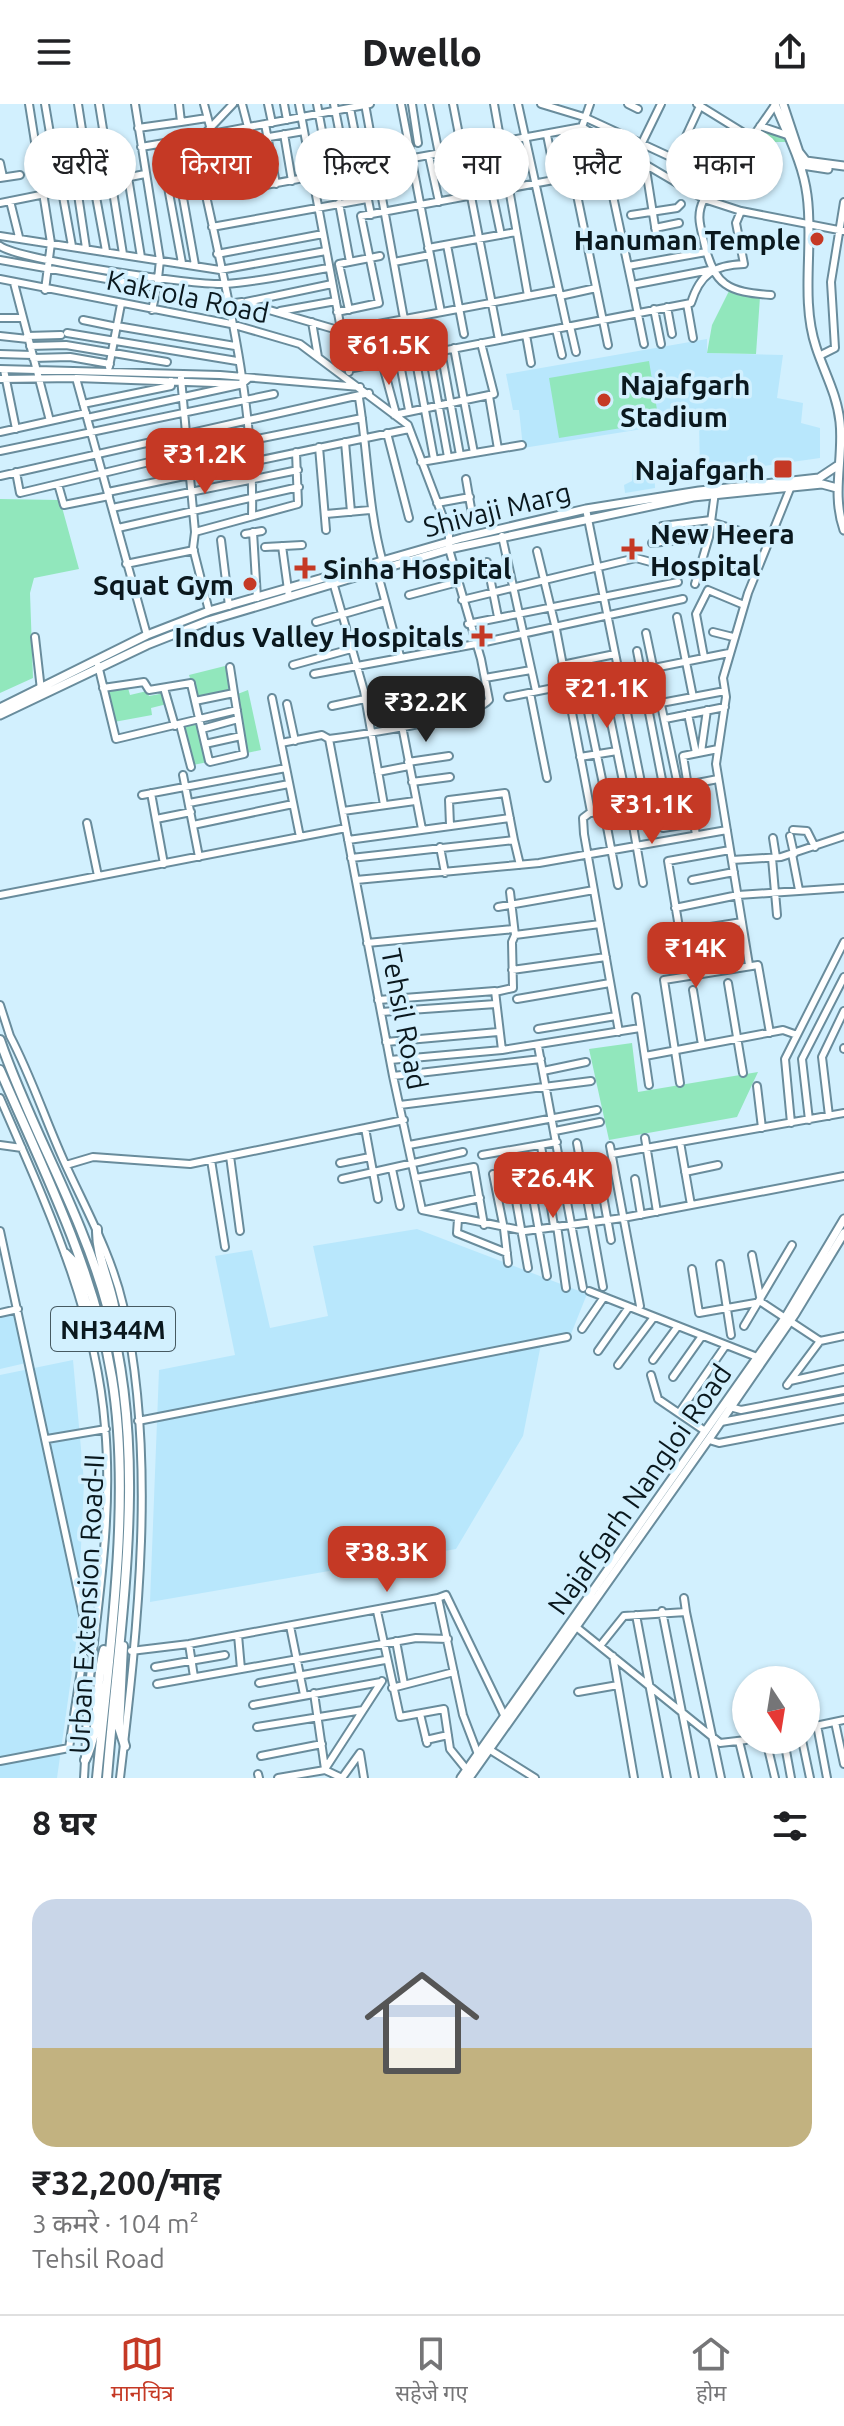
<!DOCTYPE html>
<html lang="hi">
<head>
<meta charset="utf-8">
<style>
	:root { --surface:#fff; --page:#f2f2f2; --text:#202124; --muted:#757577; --line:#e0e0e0; --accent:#c53925 }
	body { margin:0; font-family:Ubuntu,"Noto Sans Devanagari",sans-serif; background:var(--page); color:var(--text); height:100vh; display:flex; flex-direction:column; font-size:30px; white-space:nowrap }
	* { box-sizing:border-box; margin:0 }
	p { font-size:26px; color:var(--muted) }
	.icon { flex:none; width:44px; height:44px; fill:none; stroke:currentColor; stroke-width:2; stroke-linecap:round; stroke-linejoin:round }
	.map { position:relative; height:1674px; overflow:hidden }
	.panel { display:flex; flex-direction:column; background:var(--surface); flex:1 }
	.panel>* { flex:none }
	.guide { position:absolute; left:24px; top:24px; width:796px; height:72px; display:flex; gap:16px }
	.needle { width:52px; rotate:168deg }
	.fabs { position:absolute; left:732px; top:1562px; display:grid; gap:16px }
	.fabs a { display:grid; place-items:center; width:88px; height:88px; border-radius:50%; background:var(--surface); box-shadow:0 2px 6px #0004; font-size:40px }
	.price { position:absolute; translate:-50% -68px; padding:0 18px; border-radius:16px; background:var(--accent); color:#fff; font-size:26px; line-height:52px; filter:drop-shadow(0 2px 4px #0008) }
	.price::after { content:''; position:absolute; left:50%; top:48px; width:24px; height:18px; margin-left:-12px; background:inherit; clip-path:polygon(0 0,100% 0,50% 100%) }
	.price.selected { background:#222; color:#fff }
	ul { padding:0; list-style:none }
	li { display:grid; align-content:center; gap:16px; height:424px; padding:0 32px }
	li+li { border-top:2px solid var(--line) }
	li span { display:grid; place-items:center; height:248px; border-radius:24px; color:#555 }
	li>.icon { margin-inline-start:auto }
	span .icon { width:144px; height:144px; fill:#fffc; stroke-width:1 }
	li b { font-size:34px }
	h2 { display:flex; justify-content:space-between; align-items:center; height:96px; padding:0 32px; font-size:34px }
	.chip { padding:0 28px; border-radius:36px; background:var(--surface); box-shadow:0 2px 6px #0004; font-size:28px; line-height:72px }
	.chip.selected { background:var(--accent); color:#fff }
	header { display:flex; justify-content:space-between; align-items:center; height:104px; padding:0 32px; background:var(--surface); font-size:36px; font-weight:800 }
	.dock { display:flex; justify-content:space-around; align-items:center; height:112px; border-top:2px solid var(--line); background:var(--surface); font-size:22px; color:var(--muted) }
	.dock a { display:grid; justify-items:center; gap:4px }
	.dock .selected { color:var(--accent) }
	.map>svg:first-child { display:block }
</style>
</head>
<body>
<header><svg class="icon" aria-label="menu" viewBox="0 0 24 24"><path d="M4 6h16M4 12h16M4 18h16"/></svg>Dwello<svg class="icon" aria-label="share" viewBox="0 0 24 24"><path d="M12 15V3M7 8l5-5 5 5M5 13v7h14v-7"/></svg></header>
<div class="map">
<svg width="844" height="1674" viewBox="0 0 844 1674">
	<rect width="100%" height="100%" fill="#d2f0fe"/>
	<path fill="#b8e7fc" d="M707,235V249L783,251L777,294L803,299L801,319L820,324V354L756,363L757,373L718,379L717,369L700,372L699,316L523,344L519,306H513L506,270Z
		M654,356L655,384L625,389L624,381L632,377L633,357Z
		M417,1125L587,1190L569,1235L541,1240L523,1332L456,1445L150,1498L159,1266L235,1251L215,1152L252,1146L270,1224L328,1212L313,1142Z
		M15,1208L26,1259L0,1265V1211Z
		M73,1256L84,1378L77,1532L57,1674H0V1271Z"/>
	<path fill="#91e7bc" d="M761,23L785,30L788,38H774L777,49L771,56L772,69L750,63L756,42L752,35Z
		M730,185L760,193L756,250L707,249L712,221Z
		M649,257L659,318L559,334L549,274Z
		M0,395L60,396L79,465L34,474L30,489L33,574L0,589Z
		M229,561L236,589L197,597L189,571Z
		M128,584L130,591L147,587L149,592L165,589L167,600L151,604L152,611L114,618L108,588Z
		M248,586L261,646L247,649L235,591Z
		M199,619L208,658L193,661L183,623Z
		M632,939L638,988L758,968L737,1013L609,1036L589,945Z"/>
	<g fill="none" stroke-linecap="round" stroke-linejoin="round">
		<path stroke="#9584d5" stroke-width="2" d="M7,270L49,271"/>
		<g stroke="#698c9c" stroke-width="10">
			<path id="minor" d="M29,0L51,139L45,186
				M45,0L60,88
				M78,0L91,83
				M99,0L123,150
				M179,0L181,18L207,14
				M204,0L212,30L370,0
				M233,0L195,40C220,162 255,288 252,412
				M242,0L248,23
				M268,0L272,19
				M284,0L287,16
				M299,0L349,268
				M317,0L330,70
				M334,0L347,67
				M365,0L404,215
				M401,0L441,208
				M412,0L418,39
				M429,0L439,50
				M453,0L499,236
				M494,0L528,192
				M518,0L567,223
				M541,0L584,13L716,74L744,79L756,42L752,34L697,0
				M590,0L582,23L704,95L741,107L844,127
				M628,0L638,5
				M350,4L371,111
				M265,20L276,80
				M760,22L787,31
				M249,23L262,82
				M138,24L181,18
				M229,27L241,86
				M564,28L608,241
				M212,30L225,89
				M284,30L292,77
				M547,31L556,76
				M752,34L775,1
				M252,36L304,27
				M601,36L632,181L710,166
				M173,38L195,161
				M160,40L182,159
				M641,41L661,0
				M141,43L194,34
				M429,52L439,98
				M675,56L700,2
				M0,59L3,73
				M128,73L141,153
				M0,74L20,71
				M94,82L106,147
				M77,84L86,144
				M62,87L72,142
				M492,88L501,131
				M206,92L582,23
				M704,95C696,111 700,121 704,138C714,182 728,188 771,191
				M10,97L19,133
				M0,99L145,70
				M339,99L350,158
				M631,111L677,104L681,100
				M212,123L367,95
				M655,124L679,119
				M0,132L220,166L326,147
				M447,141L464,230
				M0,142C19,156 197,182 225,180C260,178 295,169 329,164
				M428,144L516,128
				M217,150L323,130
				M0,156L157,184L160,156L135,0
				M394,158L430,151
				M628,162L706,148
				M0,175L231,220L300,240L408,321L449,429V445L481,555L489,596C474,615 358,631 329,635
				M14,179L50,317
				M632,181L644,240
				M560,192L596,184
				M246,198L332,180
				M227,200L242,198L341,227L559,186
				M687,200L693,234
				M667,203L672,230
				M654,205L661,240
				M152,206L157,184
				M349,206L339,160L380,152
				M280,207L336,197
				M337,208L379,199L361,112L645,59L657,135L635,140
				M0,214H23
				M83,216L117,223
				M312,218L318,253
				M117,222L235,242
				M570,222L576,248
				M556,225L562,251
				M67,229L237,257
				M526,231L531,259
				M0,232L28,235
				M27,232L61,231
				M30,242L66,241L167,258
				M454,244L474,349
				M441,247L460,351
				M429,249L448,353
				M0,250L32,251
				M821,251L835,244L831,178L844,98
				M415,252L434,355
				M33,254L70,253L110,260
				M399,255L409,306
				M382,258L396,310
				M109,263L121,200
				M0,265L220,271L360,283
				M348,265L691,199C700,170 714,161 744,160L736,119L741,107
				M4,266L16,325
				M181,274L195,428L193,444L209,507
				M0,275L76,274
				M489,292L498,345
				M359,294C368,350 368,405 383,459
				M83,300L171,282V277
				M394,311L494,290L481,239
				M87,314L239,281
				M0,328L86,309
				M387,329L409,414
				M345,338L351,408
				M319,343L326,426
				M0,347L274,290
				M421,358L522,341
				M16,368L20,389L187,349L362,314
				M0,372L369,289
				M466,375L472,410
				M58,380L64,401L109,392
				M108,388L409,325
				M437,399L470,393
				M112,404L298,366
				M586,405L645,698L591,709
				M326,410L370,406
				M711,418L768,436
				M662,422L711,416
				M118,424L299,383
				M195,428L298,400L296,348
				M253,428L257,494
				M245,430L262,427
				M502,432L536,587
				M221,436L229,502
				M652,439L709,433
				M282,442L289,493
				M265,443L302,441
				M537,447L556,525L591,708L583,714L584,730L619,928
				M722,457L756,468
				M487,458L498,513
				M126,460L194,446
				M376,463L400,552
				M333,478L364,587L384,701
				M695,480L709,433L715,388
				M409,491L458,478
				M462,496L636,454L698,471
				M677,513L693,593
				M316,518L385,498
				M468,520L678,478
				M713,528L733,533
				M646,529L681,696
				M147,531L76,274L242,280L249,274
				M35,533L41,586
				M637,547L665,691
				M704,553L696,510L708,486L744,501
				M98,561L116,635L237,606
				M293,561L351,545
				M562,561L615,550
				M230,563L234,589
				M314,570L476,540L683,495
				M485,574L531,566
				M602,574L628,702
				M582,579L603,680
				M103,584L144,578L149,586L191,579V580L209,657L210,658L244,650L234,589L195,597
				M164,584L175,622
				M530,589L547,674
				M508,593L729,549
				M272,594L300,733
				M661,599L725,587
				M287,600L295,637
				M332,602L365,595
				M688,610L696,649
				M665,615L725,603
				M180,621L191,663
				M402,622L422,725
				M202,625L238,615
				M329,635L393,972L422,1106L525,1127L623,1114L844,1072
				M281,639L322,631L329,635
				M205,640L241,632
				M701,648L707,606
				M580,653L617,647
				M408,658L449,652
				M378,668L409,662
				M183,671L199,753
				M412,678L450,673
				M687,681L718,675
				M151,689L164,760
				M142,691L286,664
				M644,694L680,689
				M189,699L289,680
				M343,707L415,697
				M631,710L643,779
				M662,711L692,706
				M156,715L191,708
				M87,719L98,772
				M193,721L293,700
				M450,721L449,696L505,689L514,736
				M607,723L618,781
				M663,724L694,719
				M793,726L807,727L815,743
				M696,731L683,652L718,645
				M790,732L794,750
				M773,734L776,753
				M348,736L510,714
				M440,743L445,769
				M792,750L799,786
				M351,754L514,736L520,761
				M772,754L777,811
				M732,756L781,753L844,732
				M356,776L539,759L727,726
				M692,776L734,768
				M0,791L346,724
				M498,803L594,786
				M675,804L738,791L844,784
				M698,825L742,818
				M515,831L600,820
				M367,839L514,825
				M749,861L716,660L726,593L723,574L748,489L792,380
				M512,866L606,853
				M687,872L668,757L730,746
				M728,879L743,969
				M693,886L702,941
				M495,888L513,884L512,838L515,831L510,788
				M636,893L649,981
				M517,895L610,879
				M378,896L495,887L502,946
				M0,901L10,932C31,972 45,1015 63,1055C85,1104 111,1149 123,1201C157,1352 138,1522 120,1674
				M381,908L496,900
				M538,925L616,912
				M386,938L498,928
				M538,942L583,1184
				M844,945V944
				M645,952L783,926L797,931
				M390,956L502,946L640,924
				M543,967L586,958
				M393,972L541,955
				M680,979L664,876L758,861L770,929
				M757,982L762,1024
				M0,994C46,1100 96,1206 105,1323C113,1411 98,1496 89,1583C86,1613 86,1644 84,1674
				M400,1001L591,977
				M829,1012L822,953L844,907
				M809,1016L802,955L844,873
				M791,1019L785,955L844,838
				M365,1024L378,1095
				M555,1027L600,1018
				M645,1034L657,1108
				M680,1038L691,1101
				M577,1039L603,1183
				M0,1041L22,1044
				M409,1041L597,1006
				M541,1042L554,1122
				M610,1042L640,1202
				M612,1050L844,1009
				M482,1051L557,1038
				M230,1052L240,1127
				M211,1056L225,1143
				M340,1059L370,1053
				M66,1061L93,1053L190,1060L404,1016
				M510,1063L528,1164
				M392,1065L400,1102
				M528,1066L547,1172
				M685,1068L718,1061
				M493,1070L504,1125
				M416,1074L474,1063L484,1121
				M342,1075L463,1048
				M635,1075L641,1111
				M602,1086L611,1136
				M425,1106L480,1094
				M458,1115L457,1129L507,1149
				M557,1122L566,1184
				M504,1125L508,1159
				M0,1127L83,1511V1553L69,1644L0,1657
				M752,1151L761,1198
				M720,1160L731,1231
				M692,1165L699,1209L761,1198L820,1237L844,1232
				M589,1187L757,1253
				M0,1209L18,1205
				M744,1222L792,1141
				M582,1225L604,1193
				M598,1247L629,1203
				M653,1256L678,1222
				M618,1261L654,1213
				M651,1271L658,1295L705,1327
				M673,1273L702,1232
				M790,1277L844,1265
				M787,1281L820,1237
				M730,1303L741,1306L844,1286
				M679,1309L726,1241
				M138,1317L567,1233
				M721,1318L844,1295
				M47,1335L106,1325
				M709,1336L719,1339L844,1315
				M438,1494L446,1491L505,1613
				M684,1494L686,1508
				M377,1507L400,1613L444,1605L450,1645L467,1666
				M662,1507L695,1674
				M636,1511L667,1674
				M290,1522L304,1591
				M575,1522L720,1639L746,1636
				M238,1531L241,1565
				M396,1537L404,1580
				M189,1540L194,1573
				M600,1542L624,1512L686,1508L721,1674
				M131,1547L189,1540L438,1494L463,1611L479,1653
				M613,1552L634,1674
				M155,1563L225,1551
				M259,1579L385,1556
				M157,1580L416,1534L448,1535
				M392,1584L454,1568
				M578,1588L618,1581
				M314,1589L325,1665
				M253,1601L381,1578
				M420,1610L427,1639
				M835,1618L844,1660
				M817,1621L827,1674
				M257,1623L363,1606
				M806,1624L844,1616
				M426,1636L448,1631
				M766,1636L775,1674
				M784,1636L791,1674
				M802,1636L810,1674
				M739,1637L748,1674
				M487,1644L535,1674
				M261,1652L322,1640
				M325,1665L382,1577
				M258,1670L259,1674
				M278,1674L325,1666L342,1674
				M342,1674L360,1649L364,1674"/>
		</g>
		<g stroke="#698c9c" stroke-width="11">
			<path id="major" d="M775,0C787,30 803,59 807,91C814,140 800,195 816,243C824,268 837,290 840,318C844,354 831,389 844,426
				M783,0L799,48L806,57L844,62
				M802,61L828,65
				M0,604L147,531L209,507L462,434L586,405L699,387L819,374L837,362
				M0,611L147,541L208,517L449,445L693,393L822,380L837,384
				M461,1674L785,1214L844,1115
				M469,1674L711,1332L795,1210L844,1129"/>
		</g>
		<g stroke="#698c9c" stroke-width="12">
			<path id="highway" d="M0,936C31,1026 82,1109 107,1202C150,1356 119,1517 107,1674
				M0,966C43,1065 94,1165 112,1274C132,1395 109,1550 97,1674
				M97,1125C96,1161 120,1193 115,1229
				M66,1150L73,1157L96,1231L103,1237
				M123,1542L119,1623L125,1642
				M85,1656C102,1623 94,1581 104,1546"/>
		</g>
		<use href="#minor" stroke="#fff" stroke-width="6"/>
		<use href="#major" stroke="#fff" stroke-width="7"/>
		<use href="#highway" stroke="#fff" stroke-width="8"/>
	</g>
	<g fill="#c53925" stroke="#d2f0fe" stroke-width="3">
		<circle cx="817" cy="135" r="8"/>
		<circle cx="604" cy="296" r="8"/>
		<rect x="773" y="355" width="20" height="20" rx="4"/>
		<path d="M628 433h8v8h8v8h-8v8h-8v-8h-8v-8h8z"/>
		<path d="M301 452h8v8h8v8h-8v8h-8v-8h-8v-8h8z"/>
		<circle cx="250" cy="480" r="8"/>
		<path d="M478 520h8v8h8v8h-8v8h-8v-8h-8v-8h8z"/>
	</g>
	<g text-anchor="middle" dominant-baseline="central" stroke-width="7" stroke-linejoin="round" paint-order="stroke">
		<rect fill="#d2f0fe" stroke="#465961" stroke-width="2" x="51" y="1203" width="124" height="44" rx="6"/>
		<g font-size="26" font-weight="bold" fill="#0a181e">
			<text x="113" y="1225">NH344M</text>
		</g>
		<g font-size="28" font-weight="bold" fill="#0a181e" stroke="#d2f0fe" text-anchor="end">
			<text x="801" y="135">Hanuman Temple</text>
			<text x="620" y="280" text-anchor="start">Najafgarh<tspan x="620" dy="32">Stadium</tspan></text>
			<text x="765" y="365">Najafgarh</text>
			<text x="650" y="429" text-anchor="start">New Heera<tspan x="650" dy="32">Hospital</tspan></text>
			<text x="323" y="464" text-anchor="start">Sinha Hospital</text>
			<text x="234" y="480">Squat Gym</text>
			<text x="464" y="532">Indus Valley Hospitals</text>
		</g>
		<g font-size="28" fill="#0a181e" stroke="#d2f0fe">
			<text transform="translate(188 192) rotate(12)">Kakrola Road</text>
			<text transform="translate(497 405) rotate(-14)">Shivaji Marg</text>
			<text transform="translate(405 915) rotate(79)">Tehsil Road</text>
			<text transform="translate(639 1385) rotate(-55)">Najafgarh Nangloi Road</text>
			<text transform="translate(86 1500) rotate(-87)">Urban Extension Road-II</text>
		</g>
	</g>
</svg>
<div class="fabs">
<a><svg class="needle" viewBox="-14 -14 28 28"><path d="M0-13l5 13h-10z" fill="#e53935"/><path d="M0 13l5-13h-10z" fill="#757577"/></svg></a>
</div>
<b class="price" style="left:389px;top:283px">₹61.5K</b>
<b class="price" style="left:205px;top:392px">₹31.2K</b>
<b class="price" style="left:607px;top:626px">₹21.1K</b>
<b class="price selected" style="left:426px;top:640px">₹32.2K</b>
<b class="price" style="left:652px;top:742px">₹31.1K</b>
<b class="price" style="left:696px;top:886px">₹14K</b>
<b class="price" style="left:553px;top:1116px">₹26.4K</b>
<b class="price" style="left:387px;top:1490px">₹38.3K</b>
<div class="guide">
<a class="chip">खरीदें</a>
<a class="chip selected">किराया</a>
<a class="chip">फ़िल्टर</a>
<a class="chip">नया</a>
<a class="chip">फ़्लैट</a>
<a class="chip">मकान</a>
</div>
</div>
<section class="panel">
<h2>8 घर<svg class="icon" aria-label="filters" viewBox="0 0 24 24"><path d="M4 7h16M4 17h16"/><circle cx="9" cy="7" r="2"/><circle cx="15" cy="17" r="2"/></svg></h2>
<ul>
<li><span style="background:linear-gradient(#c9d6e8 60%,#c2b280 0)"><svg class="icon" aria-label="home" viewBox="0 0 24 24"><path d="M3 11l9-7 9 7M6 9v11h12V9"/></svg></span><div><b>₹32,200/माह</b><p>3 कमरे · 104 m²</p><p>Tehsil Road</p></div></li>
</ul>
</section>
<nav class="dock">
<a class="selected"><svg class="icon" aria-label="map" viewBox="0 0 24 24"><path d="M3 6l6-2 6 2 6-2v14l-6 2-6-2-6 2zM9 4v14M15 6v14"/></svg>मानचित्र</a>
<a><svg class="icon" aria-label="saved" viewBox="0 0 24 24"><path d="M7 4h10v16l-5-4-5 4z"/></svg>सहेजे गए</a>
<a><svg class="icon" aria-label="home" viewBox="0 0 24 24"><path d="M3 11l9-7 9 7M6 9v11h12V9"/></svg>होम</a>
</nav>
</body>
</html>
